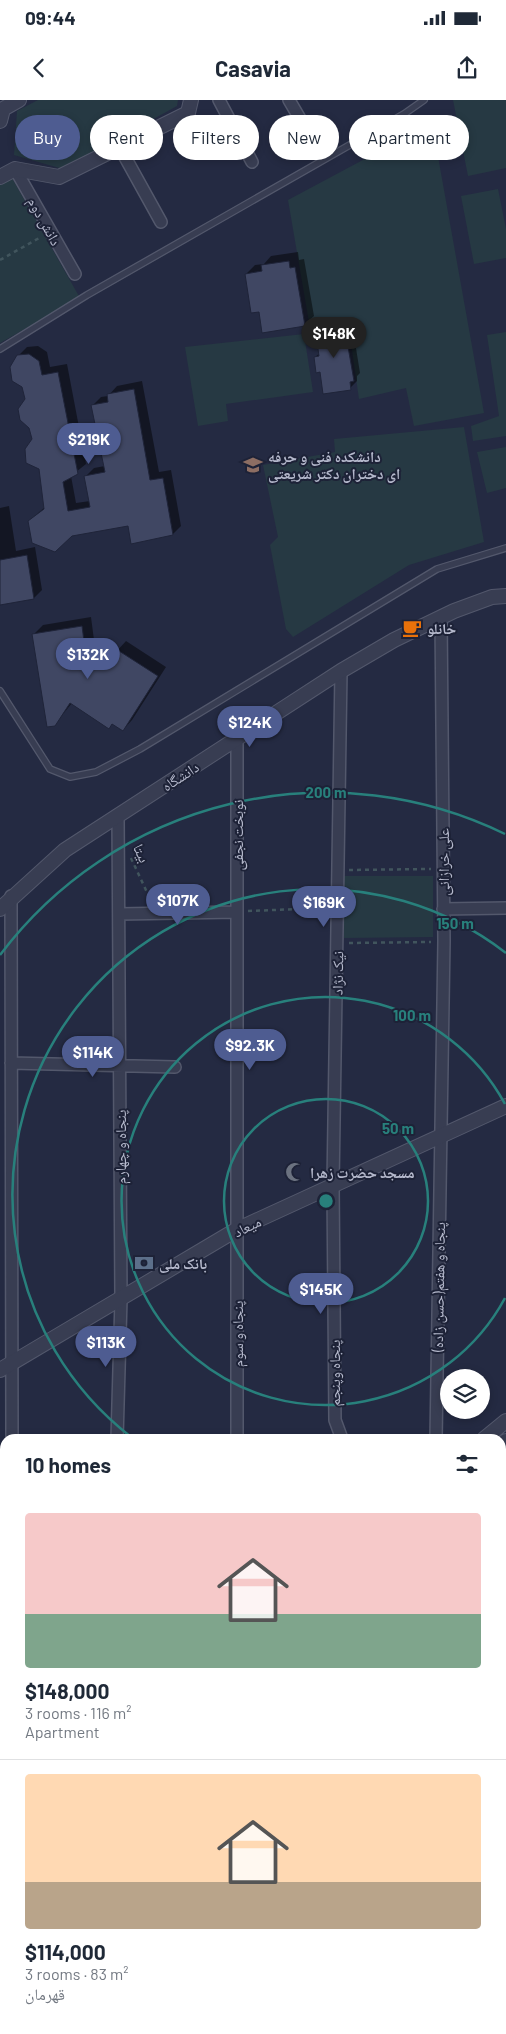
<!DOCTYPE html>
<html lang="en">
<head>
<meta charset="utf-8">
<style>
	:root { --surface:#fff; --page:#f2f2f3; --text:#1f2937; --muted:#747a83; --line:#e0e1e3; --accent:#4e5c91 }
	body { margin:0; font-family:Barlow,"Noto Naskh Arabic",sans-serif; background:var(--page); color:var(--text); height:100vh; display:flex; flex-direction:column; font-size:19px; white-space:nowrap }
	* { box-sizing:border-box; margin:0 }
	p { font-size:16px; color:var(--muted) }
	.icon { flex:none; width:28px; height:28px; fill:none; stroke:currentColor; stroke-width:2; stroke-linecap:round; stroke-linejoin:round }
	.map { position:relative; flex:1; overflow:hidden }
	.details { position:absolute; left:0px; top:1334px; width:506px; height:601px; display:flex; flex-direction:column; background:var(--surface); border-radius:15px 15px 0 0; box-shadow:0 2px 8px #0003 }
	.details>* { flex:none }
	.banner { position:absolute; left:15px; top:15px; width:476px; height:45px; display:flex; gap:10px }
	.tools { position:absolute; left:440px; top:1269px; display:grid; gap:10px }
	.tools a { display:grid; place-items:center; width:50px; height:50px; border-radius:50%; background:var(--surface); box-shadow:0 2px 8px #0003; font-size:25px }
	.price { position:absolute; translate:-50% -42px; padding:0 11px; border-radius:18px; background:var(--accent); color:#fff; font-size:16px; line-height:32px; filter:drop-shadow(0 1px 2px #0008) }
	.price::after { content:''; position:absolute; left:50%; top:30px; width:15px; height:11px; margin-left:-8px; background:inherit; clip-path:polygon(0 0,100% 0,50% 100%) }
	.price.on { background:#222; color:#fff }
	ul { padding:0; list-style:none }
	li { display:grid; align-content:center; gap:10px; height:265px; padding:0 25px }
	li+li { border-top:1px solid var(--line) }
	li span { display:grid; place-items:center; height:155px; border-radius:5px; color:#555 }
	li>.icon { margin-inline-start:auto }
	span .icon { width:90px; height:90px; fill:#fffc; stroke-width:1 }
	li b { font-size:21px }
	h2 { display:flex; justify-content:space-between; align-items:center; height:60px; padding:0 25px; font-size:21px }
	.tag { padding:0 18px; border-radius:22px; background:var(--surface); box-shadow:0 2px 8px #0003; font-size:18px; line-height:45px }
	.tag.on { background:var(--accent); color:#fff }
	.status { display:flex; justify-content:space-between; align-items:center; height:35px; padding:0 25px; background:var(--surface); direction:ltr }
	.status svg { height:14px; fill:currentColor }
	header { display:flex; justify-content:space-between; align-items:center; height:65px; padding:0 25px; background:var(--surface); font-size:22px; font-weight:700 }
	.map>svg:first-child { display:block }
</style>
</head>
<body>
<div class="status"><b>09:44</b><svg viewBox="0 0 49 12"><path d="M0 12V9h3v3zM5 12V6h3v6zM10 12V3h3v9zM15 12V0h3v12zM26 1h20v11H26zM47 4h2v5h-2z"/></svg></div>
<header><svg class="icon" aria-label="back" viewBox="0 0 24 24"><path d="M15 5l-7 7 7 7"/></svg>Casavia<svg class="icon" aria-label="share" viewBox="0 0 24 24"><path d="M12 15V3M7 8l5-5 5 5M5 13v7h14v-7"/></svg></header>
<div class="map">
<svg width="506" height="1934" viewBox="0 0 506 1934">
	<rect width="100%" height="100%" fill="#242a42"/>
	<path fill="#263943" d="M38,0H178L177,6L63,69L14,55L17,11Z
		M453,0H506V68L468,76Z
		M432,23L484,313L414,326L406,288L359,299L348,222L310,228L288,100Z
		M12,78L80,198L0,243V85Z
		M498,89L506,129V158L474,164L461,96Z
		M506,232V336L473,341L471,326L499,316L487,235Z
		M304,234L313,292L226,304L228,321L198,326L185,247Z
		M464,327L484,442L409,465L293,537L286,529L270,445L278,437L263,365L335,352L334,339Z
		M506,347V388L487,393L477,352Z
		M343,776H433V837L344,838Z
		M392,1930H474L475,1934H393Z"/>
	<path fill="#0007" d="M298,152L299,160L304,159L314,216L304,225L260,210L246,174L255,165L264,164L271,156Z
		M351,217L360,273L357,276V281L350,288L321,271L315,257L320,253L316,229L323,222Z
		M38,246L47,252L50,267L67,264L86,364L71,376L76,403L90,401L86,376L94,368L105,366L92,306L101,297L108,296L117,286L142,281L159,372L171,370L181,426L173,434L128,424L29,421L45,407L40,368L18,256L27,247Z
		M9,406L16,451L35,447L42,490L34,498L0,504V408Z
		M91,517L94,540L115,553L126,541L166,567L132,620L123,630L113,623L109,627L72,603L55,624L34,534L43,525Z"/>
	<path fill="#404763" stroke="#1f2439" d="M289,161L290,168L295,167L305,226L262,233L259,212L251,213L245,174L262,171L261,165Z
		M344,224L354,281L350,282L351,290L323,294L320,272L316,273L314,257L319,256L315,228Z
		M29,254L39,261L42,275L58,272L78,374L63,382L68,411L90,407L84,376L105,372L91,305L108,302L107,294L134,289L150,380L163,378L173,435L131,444L128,426L72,436L55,452L32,443L28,421L44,409L39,369L26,363L25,349L32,339L29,328L20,320L18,309L25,299L22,287L12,281L10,267L17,255Z
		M27,455L34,499L0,505V460Z
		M82,526L85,549L107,563L116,549L158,576L123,631L112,624L109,629L70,603L55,626L47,627L32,534Z"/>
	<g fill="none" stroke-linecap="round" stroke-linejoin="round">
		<g stroke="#53586c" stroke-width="8">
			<path id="service" d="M0,249L87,195L404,14L424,0
				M0,591L50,669L70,677L96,672L140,649L437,469L506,448"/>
		</g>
		<g stroke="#53586c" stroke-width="14">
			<path id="minor" d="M219,0L252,62
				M289,0L306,29
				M120,48L161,122
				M15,69L75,174
				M341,571L333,1085L335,1320L342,1339
				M11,796L12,1339
				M443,809L506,808
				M119,814L237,812
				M11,963L175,967
				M117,1339L121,1199L118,715
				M237,1339V640
				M436,1339L444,841L441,517
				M501,1592L506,1591
				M49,1930V1934
				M160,1930L161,1934
				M261,1930V1934
				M361,1930V1934
				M377,1930L378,1934
				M487,1930V1934"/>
		</g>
		<g stroke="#53586c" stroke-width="16">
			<path id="tertiary" d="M0,21L3,9L19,0
				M0,77L15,69L59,77L188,13L191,0
				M0,809L65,750L341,571L394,540L454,511L492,497L506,496
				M0,1270L236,1130L506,1006
				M484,1339L506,1321
				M501,1345L506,1341
				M0,1507L5,1503
				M501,1906L506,1908"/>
		</g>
		<g stroke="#404559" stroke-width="18">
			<path id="trunk" d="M0,1486L5,1483
				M0,1559L5,1554
				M0,1645L5,1647
				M0,1689L5,1692
				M501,1848L506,1849
				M501,1892L506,1893"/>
		</g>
		<path stroke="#41555d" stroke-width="2.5" stroke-dasharray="4 4" stroke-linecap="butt" d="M0,160L41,137
			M131,758L152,803
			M349,770L431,769
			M248,811L325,808
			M349,843L431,842"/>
		<use href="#service" stroke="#383d52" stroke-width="5.5"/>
		<use href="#minor" stroke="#383d52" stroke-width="11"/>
		<use href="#tertiary" stroke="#383d52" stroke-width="14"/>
		<use href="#trunk" stroke="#686763" stroke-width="15"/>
		<path stroke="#41555d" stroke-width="2.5" stroke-dasharray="4 4" stroke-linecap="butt" d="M501,1893L506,1886
			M475,1930L474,1932L503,1930"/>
	</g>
	<g fill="none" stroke="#28807c" stroke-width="2.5">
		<circle cx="326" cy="1101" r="102"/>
		<path d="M505 1198A204 204 0 1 1 505 1004"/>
		<path d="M131 1337A306 306 0 0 1 506 853"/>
		<path d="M0 855A408 408 0 0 1 505 734"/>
	</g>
	<defs>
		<g id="university-bare" transform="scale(1.5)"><path d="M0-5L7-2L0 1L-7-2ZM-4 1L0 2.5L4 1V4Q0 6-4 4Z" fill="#8d6e63" stroke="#1d2237" stroke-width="2.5" paint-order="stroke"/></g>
		<g id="cafe-bare" transform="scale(1.5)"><path d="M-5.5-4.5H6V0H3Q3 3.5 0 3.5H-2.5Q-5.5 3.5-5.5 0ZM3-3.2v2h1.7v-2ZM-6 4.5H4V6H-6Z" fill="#e8710a" stroke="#1d2237" stroke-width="2.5" paint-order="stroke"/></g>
		<g id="mosque-bare" transform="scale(1.5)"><path d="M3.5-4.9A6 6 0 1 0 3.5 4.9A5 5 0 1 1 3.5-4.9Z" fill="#6b7280" stroke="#1d2237" stroke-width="2.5" paint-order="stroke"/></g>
		<g id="bank-bare" transform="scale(1.5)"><path d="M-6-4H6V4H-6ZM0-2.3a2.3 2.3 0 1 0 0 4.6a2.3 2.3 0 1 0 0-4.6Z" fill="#5c6f8a" stroke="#1d2237" stroke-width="2.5" paint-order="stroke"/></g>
	</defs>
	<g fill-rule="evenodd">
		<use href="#university-bare" x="253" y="365"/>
		<use href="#cafe-bare" x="412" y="528"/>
		<use href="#mosque-bare" x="295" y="1072"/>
		<use href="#bank-bare" x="144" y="1163"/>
	</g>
	<g text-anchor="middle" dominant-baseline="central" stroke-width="4" stroke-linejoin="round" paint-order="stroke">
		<g font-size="15" fill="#b5b9cc" stroke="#1d2237">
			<text transform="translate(45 121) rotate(61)">دانش دوم</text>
			<text transform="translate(180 676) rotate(-33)">دانشگاه</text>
			<text transform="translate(237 735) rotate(-90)">نوبخت نجفی</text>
			<text transform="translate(142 753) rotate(66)">بیتا</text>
			<text transform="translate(443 762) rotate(-90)">علی خرازانی</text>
			<text transform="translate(337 873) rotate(-89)">نیک نژاد</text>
			<text transform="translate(120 1047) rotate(-90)">پنجاه و چهارم</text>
			<text transform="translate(247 1126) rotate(-26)">میعاد</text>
			<text transform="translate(438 1187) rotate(-89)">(حسن زاده)پنجاه و هفتم</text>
			<text transform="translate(237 1234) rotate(-90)">پنجاه و سوم</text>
			<text transform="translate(334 1273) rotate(-90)">پنجاه وپنجم</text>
		</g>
		<g font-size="15" font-weight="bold" fill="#b5b9cc" stroke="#1d2237" text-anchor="start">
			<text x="268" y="356">دانشکده فنی و حرفه<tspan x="268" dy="17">ای دختران دکتر شریعتی</tspan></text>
			<text x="427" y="528">خانلو</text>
			<text x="310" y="1072">مسجد حضرت زهرا</text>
			<text x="159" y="1163">بانک ملی</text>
		</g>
	</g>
	<circle cx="326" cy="1101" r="8" fill="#28807c" stroke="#1d2237" stroke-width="2.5"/>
	<g font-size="15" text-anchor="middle" font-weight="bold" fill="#28807c" stroke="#1d2237" stroke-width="4" stroke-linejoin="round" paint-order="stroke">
		<text x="326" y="698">200 m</text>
		<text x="455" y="829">150 m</text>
		<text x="412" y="921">100 m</text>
		<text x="398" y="1034">50 m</text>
	</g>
</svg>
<div class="tools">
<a><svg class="icon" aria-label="layers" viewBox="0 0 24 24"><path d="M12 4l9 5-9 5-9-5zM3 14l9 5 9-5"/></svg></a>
</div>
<b class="price on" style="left:334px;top:259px">$148K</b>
<b class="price" style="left:89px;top:365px">$219K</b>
<b class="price" style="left:88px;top:580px">$132K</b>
<b class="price" style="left:250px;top:648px">$124K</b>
<b class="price" style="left:178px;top:826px">$107K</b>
<b class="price" style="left:324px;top:828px">$169K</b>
<b class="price" style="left:250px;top:971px">$92.3K</b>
<b class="price" style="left:93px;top:978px">$114K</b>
<b class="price" style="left:321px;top:1215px">$145K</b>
<b class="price" style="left:106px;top:1268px">$113K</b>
<div class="banner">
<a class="tag on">Buy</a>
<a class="tag">Rent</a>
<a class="tag">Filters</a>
<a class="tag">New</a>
<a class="tag">Apartment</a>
</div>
<section class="details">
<h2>10 homes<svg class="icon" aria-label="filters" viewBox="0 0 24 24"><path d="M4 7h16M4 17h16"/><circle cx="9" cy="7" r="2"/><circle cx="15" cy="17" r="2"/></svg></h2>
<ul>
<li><span style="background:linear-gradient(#f6c9c9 65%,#7fa58c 0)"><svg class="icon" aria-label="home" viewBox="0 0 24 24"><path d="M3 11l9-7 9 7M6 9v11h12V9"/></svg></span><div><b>$148,000</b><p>3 rooms · 116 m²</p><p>Apartment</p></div></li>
<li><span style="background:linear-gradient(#ffd9b3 70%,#b9a48a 0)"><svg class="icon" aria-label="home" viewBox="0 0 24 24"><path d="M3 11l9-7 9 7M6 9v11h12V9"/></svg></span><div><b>$114,000</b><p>3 rooms · 83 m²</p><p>قهرمان</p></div></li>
</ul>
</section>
</div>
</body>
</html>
